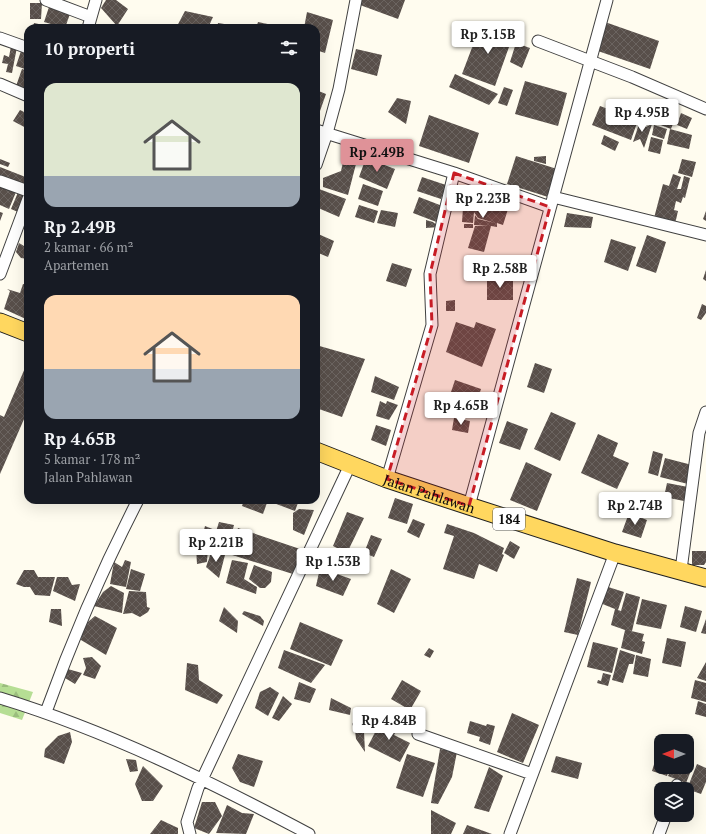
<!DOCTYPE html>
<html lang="id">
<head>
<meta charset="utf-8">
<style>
	:root { --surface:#171b24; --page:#20242c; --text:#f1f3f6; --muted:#9ea1a6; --accent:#df9298 }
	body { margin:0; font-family:"PT Serif",serif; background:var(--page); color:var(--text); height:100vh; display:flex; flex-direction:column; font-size:15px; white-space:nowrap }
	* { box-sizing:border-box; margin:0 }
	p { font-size:13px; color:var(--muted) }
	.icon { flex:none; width:22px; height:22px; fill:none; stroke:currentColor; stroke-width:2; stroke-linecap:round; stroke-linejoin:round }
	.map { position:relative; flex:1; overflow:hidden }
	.side { position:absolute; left:24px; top:24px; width:296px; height:480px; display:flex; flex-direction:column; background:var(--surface); border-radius:12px; box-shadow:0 4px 16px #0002 }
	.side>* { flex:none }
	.needle { width:26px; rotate:270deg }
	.controls { position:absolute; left:654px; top:734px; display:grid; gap:8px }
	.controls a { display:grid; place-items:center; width:40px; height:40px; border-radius:8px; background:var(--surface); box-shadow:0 4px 16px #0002; font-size:20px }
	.price { position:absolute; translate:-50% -34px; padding:0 9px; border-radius:4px; background:#fff; color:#222; font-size:13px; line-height:26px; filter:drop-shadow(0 1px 2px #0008) }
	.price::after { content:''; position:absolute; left:50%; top:24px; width:12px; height:9px; margin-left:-6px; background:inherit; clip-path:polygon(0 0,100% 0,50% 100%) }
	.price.current { background:var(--accent); color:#111 }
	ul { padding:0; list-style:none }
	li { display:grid; align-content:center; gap:8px; height:212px; padding:0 20px }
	li span { display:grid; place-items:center; height:124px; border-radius:12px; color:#555 }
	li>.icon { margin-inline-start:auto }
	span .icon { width:72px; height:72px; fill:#fffc; stroke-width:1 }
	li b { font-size:17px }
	h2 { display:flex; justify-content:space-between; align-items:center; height:48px; padding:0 20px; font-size:17px }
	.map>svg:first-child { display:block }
</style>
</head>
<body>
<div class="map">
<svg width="706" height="834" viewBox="0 0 706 834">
	<defs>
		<pattern id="forest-firs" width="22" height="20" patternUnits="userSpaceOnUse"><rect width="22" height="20" fill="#b6de94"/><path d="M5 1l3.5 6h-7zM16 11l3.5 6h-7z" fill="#9bbd7e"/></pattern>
		<pattern id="building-cross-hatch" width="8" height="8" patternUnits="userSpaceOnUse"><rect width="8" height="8" fill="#584f4a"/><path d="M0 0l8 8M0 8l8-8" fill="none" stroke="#6b6460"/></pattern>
	</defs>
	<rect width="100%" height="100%" fill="#fffcef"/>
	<path fill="url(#forest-firs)" d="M0,683L33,692L22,720L0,713Z"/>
	<path fill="url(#building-cross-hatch)" d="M106,0H116L128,9L117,26L101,8Z
		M362,0H405L398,19L360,5Z
		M30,3H42L41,19H30Z
		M50,4L71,11L65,28L44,22Z
		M185,11L213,17L208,28H176Z
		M307,12L333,20L325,53L316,50V28H304Z
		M258,22L282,27V28H256Z
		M605,22L659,41L650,69L595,50Z
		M34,23L53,27V28H33Z
		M218,23L237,26V28H217Z
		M73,24H82V28H73Z
		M481,24L513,36L495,86L462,74Z
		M516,43L530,48L522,68L510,62Z
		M11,46L17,47L12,73L6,72L8,64L2,63L4,55L9,57Z
		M22,48L28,50V70L16,66Z
		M356,49L382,55L377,76L351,69Z
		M22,69L28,71V93L15,89Z
		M455,74L498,94L489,105L449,87Z
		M525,81L567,93L558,126L515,114Z
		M504,87L513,90L507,106L498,103Z
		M316,90L326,94L320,111L316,110Z
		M397,98L411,101L406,124L388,112Z
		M656,105L677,113L671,129L650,121Z
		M600,106L638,120L631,140L592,125Z
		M20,110L28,114V129L13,121Z
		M681,113L692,118L687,129L677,125Z
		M429,115L479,133L469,163L419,146Z
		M641,118L646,127L652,124L644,148L640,139L633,142Z
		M654,125L667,129L664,139L652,135Z
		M670,129L692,135L689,149L667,144Z
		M604,135L619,142L615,151L601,144Z
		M651,137L663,140L660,154L648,151Z
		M516,156L557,169L548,197L507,184Z
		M546,156V164L534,161V157Z
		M344,158L357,160L348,195L323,187V178L341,171Z
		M366,158L395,169L387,189L359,177Z
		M0,159L10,163L8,167L0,164Z
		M682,159L696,162L692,177L678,173Z
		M0,167L28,178L26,186L0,176Z
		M673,174L681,177L677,189H681L684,176L690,178L685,198L683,197L681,203L676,201L674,210L678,211L675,224L654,218L663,184L669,186Z
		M422,177L446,185L441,199L417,191Z
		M453,182L462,187L456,208L447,205Z
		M0,184L16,192L9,209L0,205Z
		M363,184L383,191L378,206L358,199Z
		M319,189L346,199L339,217L316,207V197Z
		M19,190L26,193L18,212L11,209Z
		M462,192L509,206L503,225L497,223V227L491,226L484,252L468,248L475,226H488L474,225L475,215L478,219L495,223L478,218L474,212L473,223L462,222L463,208L473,209Z
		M419,197L445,207L439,223L413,213Z
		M461,198L466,199L470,208L458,204Z
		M359,205L378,211L374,223L355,217Z
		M381,210L398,213L395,227L377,223Z
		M706,211V221L703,219Z
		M0,212L3,213L0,221Z
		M567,213L593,217L591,228L564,227Z
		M426,220L433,222L439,227L426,228Z
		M464,224H473V228H464Z
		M316,233L334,241L328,257L316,252Z
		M647,235L666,242L656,273L636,266Z
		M24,239L28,241V259L21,258L16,252L19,243L24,246Z
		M611,239L636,247L628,271L604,262Z
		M392,263L412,269L406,287L386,281Z
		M706,270V281L703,279Z
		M513,277V300H487V278Z
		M23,284L28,285V320L4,309L10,291L7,289L20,293Z
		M455,300V311H446V301Z
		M702,304L706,306V313L701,320L697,318Z
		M456,322L474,328L476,322L496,329L482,367L446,352Z
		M316,345L365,359L342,417L316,408Z
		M28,361V410L0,474V415L4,417Z
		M535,363L552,369L544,393L527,387Z
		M375,376L399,387L394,400L371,392Z
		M455,380L481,389L473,414L447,404Z
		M380,401L386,404L387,401L398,405L389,420L376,416Z
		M551,412L576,423L560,461L534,449Z
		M454,418L470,421L468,433L452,430Z
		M507,421L528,429L520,450L499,443Z
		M376,425L391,430L386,446L371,440Z
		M598,434L618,443L613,456L629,463L617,489L581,473Z
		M653,451L663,454L658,476L648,473Z
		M665,458L692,465L688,484L660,477Z
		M526,462L552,474L537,511L510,500Z
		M667,483L688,487L684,501L664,497Z
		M395,498L413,504L407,524L388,518Z
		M244,500H268L263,514L242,506Z
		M271,500H299L295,511L271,502Z
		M299,509L314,510L304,535L293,530V513Z
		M347,512L364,518L347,553L333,546Z
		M629,513L647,520L641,538L622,532Z
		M413,519L425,524L419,538L407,532Z
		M219,522L234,525L227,552L211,547Z
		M447,524L474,533L504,548L502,554L504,555L497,572L479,564L474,579L443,569L454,536L444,533Z
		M205,526L215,530L209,547L201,542Z
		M238,528L303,550L296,575L229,554Z
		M371,535L382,539L374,557L364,553Z
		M510,541L520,547L514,559L504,553Z
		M196,548H208L207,562L197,564Z
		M212,550L225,555L219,578L206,567Z
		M692,551H706V562L704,565H692Z
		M125,560L131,562L126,587L110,584L114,562L122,567Z
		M232,560L248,563L244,579L257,587L256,594L226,583Z
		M254,565L272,572L271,582L265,588H260L249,579Z
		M320,568L351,579L343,596L316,586Z
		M131,569L145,574L140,591L126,589Z
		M391,569L411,579L394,613L377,604Z
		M24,570H34L38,577H55L50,596L35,595L30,587H24L16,584Z
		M57,577H68L72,585L80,584L75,601L53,591Z
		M577,578L591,582L578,635L564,632Z
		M111,586L124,593L122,613L94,606L103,592Z
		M605,586L624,592L618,610L621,611L626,593L640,597L632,631L627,630L644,634L642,641L645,642L642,654L621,648L625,630L611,625L615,609L600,603Z
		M129,591L146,592L147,607L150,608L148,612L140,617L132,613L123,614Z
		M642,599L667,605L661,629L636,624Z
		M685,606L702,611L696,632L680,627Z
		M224,607L238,621L237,633L219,621Z
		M51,609H61L62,626L49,622Z
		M244,611L260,616L264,621L263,626L242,614Z
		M95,616L117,628L106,655L81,640L82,627Z
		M706,619V634L701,633Z
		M300,622L343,640L331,666L290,649Z
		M667,638L686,642L681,667L662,663Z
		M593,642L618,648L612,673L587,667Z
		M429,648L434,651L430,658L424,655Z
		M284,650L325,665L311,683L278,668Z
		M620,650L635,655L633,664H629L623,683L612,680Z
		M636,655L651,659L648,677L633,674Z
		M92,657L101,666L95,679L83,675L86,668L83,658Z
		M706,662V681L697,678Z
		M187,663L198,665L199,680L223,695L217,704L185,690Z
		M64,668L82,673L75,684L65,678Z
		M603,673L611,675L608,686L597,683L598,680L601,681Z
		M402,680L421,691L410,710L391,699Z
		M695,680L706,683V702L691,698Z
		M299,682L316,689L310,703L294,699Z
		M270,687L279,693L268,716L255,708L260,692Z
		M283,696L292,704L279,721L272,718Z
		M331,698L351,708L350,715L329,710Z
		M698,701L706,704V717L695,714Z
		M357,711H363L365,752L356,739L355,730L352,724L356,718Z
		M512,713L539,725L523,763L497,752Z
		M383,717L399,725L394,735L410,743L400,762L368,746Z
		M470,721L486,726L487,724L495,726L490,745L479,741L480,737L467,733Z
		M70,732L72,742L64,764L44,757L45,749L58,736Z
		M440,749L457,752L452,777L438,804L431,803Z
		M658,751L661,752V767H670L667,776L652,771Z
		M238,754L263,761L254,787L240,782L232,768Z
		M407,754L435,763L423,797L396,788Z
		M556,756L582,763L578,779L551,772Z
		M126,759L136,760L138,771L130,772Z
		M687,760L694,763L686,783L668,776L672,767H687Z
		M697,764L706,768V782L701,794L687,789Z
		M143,766L163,786L153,801H142L135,784Z
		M489,767L503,776L489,812L474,808Z
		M202,802H215L222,816L209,834L194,828Z
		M227,805L242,813L254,814L246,834L216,833Z
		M431,810L456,823L451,834H431Z
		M161,820L178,828V834H150Z
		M467,825L492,834H463Z"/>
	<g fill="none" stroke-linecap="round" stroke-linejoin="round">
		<g stroke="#414141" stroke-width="13">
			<path id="street" d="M46,0L91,17
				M88,28L96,0
				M0,38L28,48
				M538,41L632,77L706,109
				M0,84L28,96
				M316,130L454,173L550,207
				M316,165L327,133L339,89L356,0
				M0,181L28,191
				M553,197L706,235
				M0,274L28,199
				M387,479L432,325L430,274L454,173
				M469,506L607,0
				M681,570L699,433L706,412
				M0,698C108,731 209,781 309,834
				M46,712C72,640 103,568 138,500
				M418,734L532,774
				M676,789L677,785
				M190,834L187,822L198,788L350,465
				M510,834L615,553
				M659,834L666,815"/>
		</g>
		<g stroke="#1f1f1f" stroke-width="19">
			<g id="primary">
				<path d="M0,322L28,333"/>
				<path id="s1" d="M316,451L387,479L469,506L615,553L706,578"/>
			</g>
		</g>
		<use href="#street" stroke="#fff" stroke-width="11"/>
		<use href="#primary" stroke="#ffd75f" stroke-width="17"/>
	</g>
	<path fill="#c81c25" fill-opacity="0.2" stroke="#c81c25" stroke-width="3" stroke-dasharray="8 5" stroke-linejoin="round" d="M454,173L550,207L469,506L387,479L432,325L430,274Z"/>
	<g text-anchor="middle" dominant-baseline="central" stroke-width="4" stroke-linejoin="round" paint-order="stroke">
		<rect fill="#fff" stroke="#565656" stroke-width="1" x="493" y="508" width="32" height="22" rx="3"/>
		<g font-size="13" font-weight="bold" fill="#0e0e0e">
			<text x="509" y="519">184</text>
		</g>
		<g font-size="14" fill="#0e0e0e" stroke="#fff">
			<text stroke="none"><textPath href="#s1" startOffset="121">Jalan Pahlawan</textPath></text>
		</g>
	</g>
</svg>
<div class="controls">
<a><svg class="needle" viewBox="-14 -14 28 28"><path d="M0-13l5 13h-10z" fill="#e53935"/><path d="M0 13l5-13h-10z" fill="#9ea1a6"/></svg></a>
<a><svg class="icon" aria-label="layers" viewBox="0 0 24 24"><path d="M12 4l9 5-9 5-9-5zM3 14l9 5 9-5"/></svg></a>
</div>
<b class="price" style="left:488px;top:55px">Rp 3.15B</b>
<b class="price" style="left:642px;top:133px">Rp 4.95B</b>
<b class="price current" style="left:377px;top:173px">Rp 2.49B</b>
<b class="price" style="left:483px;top:219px">Rp 2.23B</b>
<b class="price" style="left:500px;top:289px">Rp 2.58B</b>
<b class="price" style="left:461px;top:426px">Rp 4.65B</b>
<b class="price" style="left:635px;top:526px">Rp 2.74B</b>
<b class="price" style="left:216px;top:563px">Rp 2.21B</b>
<b class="price" style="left:333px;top:582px">Rp 1.53B</b>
<b class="price" style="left:389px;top:741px">Rp 4.84B</b>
<section class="side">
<h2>10 properti<svg class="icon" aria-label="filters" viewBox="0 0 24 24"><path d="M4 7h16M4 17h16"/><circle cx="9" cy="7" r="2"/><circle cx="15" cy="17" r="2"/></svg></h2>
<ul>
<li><span style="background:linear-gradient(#dfe7d0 75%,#9aa5b1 0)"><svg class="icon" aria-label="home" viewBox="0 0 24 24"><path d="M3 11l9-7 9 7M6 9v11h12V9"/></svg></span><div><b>Rp 2.49B</b><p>2 kamar · 66 m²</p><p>Apartemen</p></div></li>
<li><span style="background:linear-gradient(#ffd9b3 60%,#9aa5b1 0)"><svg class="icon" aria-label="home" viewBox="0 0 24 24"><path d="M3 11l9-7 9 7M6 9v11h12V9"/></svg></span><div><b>Rp 4.65B</b><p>5 kamar · 178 m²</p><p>Jalan Pahlawan</p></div></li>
</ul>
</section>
</div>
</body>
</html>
